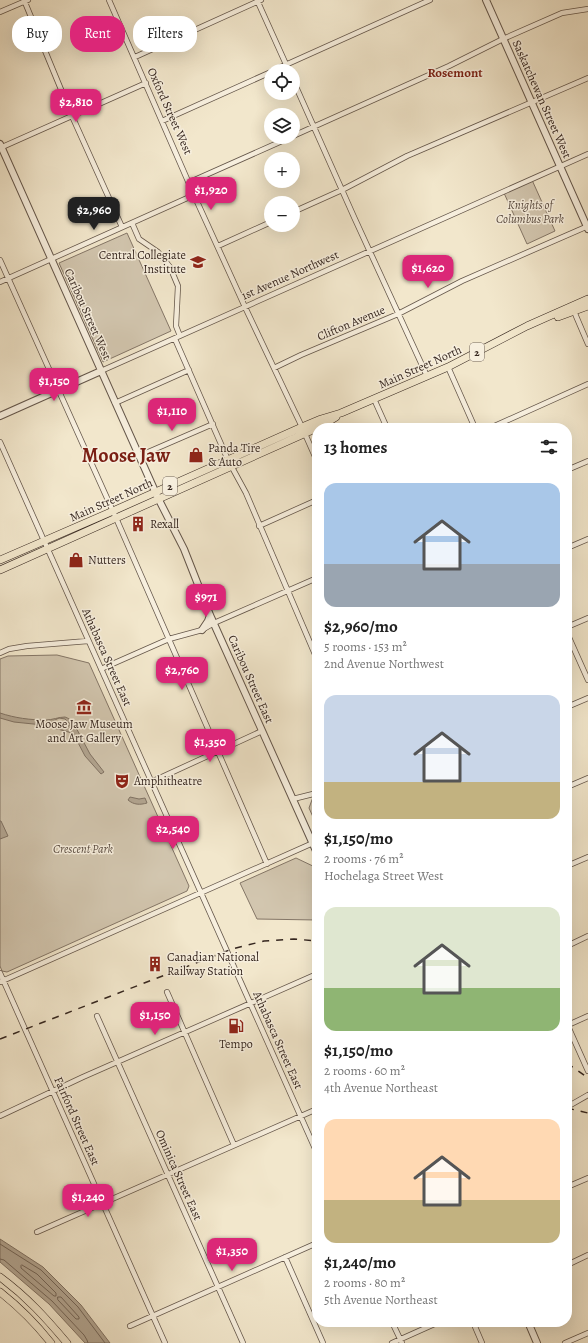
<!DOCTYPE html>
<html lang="en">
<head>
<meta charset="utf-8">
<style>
	:root { --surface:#fff; --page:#f6f6f6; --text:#222; --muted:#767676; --accent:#db2777 }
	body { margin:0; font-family:Alegreya,serif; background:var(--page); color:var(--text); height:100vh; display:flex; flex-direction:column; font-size:15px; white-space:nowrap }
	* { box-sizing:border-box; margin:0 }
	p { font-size:13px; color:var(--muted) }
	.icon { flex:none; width:22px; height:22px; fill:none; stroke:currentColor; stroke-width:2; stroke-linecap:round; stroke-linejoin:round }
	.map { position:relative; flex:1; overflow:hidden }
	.sheet { position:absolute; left:312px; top:423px; width:260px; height:904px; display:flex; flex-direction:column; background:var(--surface); border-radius:16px; box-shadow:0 4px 16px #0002 }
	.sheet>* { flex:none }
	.hud { position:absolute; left:12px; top:16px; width:240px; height:36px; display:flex; gap:8px }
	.fabs { position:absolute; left:264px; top:64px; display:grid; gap:8px }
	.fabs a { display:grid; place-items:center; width:36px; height:36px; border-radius:50%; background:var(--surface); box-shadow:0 4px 16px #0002; font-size:20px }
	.price { position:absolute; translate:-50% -34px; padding:0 9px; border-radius:8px; background:var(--accent); color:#fff; font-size:13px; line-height:26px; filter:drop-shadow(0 1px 2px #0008) }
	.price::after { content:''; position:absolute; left:50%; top:24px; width:12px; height:9px; margin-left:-6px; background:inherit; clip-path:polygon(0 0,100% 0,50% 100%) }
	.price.active { background:#222; color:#fff }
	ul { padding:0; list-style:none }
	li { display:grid; align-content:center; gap:8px; height:212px; padding:0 12px }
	li span { display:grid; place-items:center; height:124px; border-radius:12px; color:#555 }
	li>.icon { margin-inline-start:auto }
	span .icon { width:72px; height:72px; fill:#fffc; stroke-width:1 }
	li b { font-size:17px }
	h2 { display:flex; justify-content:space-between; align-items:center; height:48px; padding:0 12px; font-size:17px }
	.tag { padding:0 14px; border-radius:16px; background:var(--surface); box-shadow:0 4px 16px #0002; font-size:14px; line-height:36px }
	.tag.active { background:var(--accent); color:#fff }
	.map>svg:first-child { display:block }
</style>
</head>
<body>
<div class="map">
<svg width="588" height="1343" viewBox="0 0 588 1343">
	<rect width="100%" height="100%" fill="#f2e7cc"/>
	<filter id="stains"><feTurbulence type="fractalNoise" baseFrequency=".005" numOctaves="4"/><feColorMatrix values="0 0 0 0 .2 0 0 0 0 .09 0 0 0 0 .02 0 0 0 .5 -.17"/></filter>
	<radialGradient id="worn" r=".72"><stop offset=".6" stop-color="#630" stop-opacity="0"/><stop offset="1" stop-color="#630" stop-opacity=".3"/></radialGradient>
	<path fill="#d2c6af" stroke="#847667" d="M532,180L555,231L527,244L504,193Z
		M127,233L171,331L103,362L59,263Z
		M57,655L89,663L189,886L187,891L7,972L2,971L0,966V659L8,656Z
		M313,797H317V826L309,808Z
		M296,858L317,868V920L257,919L240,883Z"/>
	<path fill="#b2a591" stroke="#807263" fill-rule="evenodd" d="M0,713C15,718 30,720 46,720C52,720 59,717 65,717C68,718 71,720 73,722L90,754L104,772L101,774L85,756L74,735L72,733L43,725L14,722L0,718ZM59,718L65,719L70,724L69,726C63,729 58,727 52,724L53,721Z
		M130,797L139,799L145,798L147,803C140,805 134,805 128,800Z
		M0,821H1L8,836L0,839Z
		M0,1239L43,1267L81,1305L110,1343H85L49,1304L0,1262Z"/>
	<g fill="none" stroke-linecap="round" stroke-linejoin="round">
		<path stroke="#746658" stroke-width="1" d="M0,1244L41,1270L78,1307L105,1343
			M0,1259L4,1260L52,1301L84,1335L87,1340L88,1343
			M22,1265L37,1274L56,1293V1296H54L21,1268V1266Z
			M58,1297H61L79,1317V1319H76L58,1300Z"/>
		<g stroke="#64564a" stroke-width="6">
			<path id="minor" d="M24,0L72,116L122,227
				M109,0L194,195L245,307L302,427L317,461
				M257,0L289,71
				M0,12L28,0
				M135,57L261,0
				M272,71L430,0
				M293,80L354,217L427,376
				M162,121L271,72
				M293,136L449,66L503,39L562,13L588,9
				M0,148L146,83
				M190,182L291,137
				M293,212L342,190L407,156L588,78
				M132,223L139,239L158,252L170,267L178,286L176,326L180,336
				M218,246L271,222
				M0,260L116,518L267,864
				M0,282L194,195
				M573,309L588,344
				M175,339L228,460L246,493L317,659
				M448,367L475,428
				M274,368L301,355L398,314L462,281L588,226
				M101,371L588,154
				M374,399L387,428
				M115,403L189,370
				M490,428L588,384
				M0,442L317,1153
				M139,456L213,424
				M567,470L588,461
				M259,526L317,500
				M567,548L588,539
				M567,627L588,618
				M567,633L588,680
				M0,653L9,649L27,646L88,641
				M101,669L169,639L202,630L214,623L317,578
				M567,707L588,698
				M151,782L262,731
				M567,787L588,778
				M293,799L317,793
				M567,866L588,857
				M567,946L588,936
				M0,973L165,1343
				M0,982L313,843
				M167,992L234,1145
				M97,1016L243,1343
				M567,1024L588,1071
				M568,1025L588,1016
				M567,1107L588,1095
				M0,1116L83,1077L317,974
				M567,1187L588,1178
				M37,1232L317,1109
				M285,1257L323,1343
				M567,1265L588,1255
				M392,1322L402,1343
				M473,1322L482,1343
				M130,1326L317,1243
				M392,1343L439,1322
				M565,1343L588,1333"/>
		</g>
		<g stroke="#64564a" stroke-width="8">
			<path id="tertiary" d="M486,0L588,229
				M0,144L158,498L184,549L210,615L317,853
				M0,416L101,371
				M202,630L208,621L210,615
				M528,1322L537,1343"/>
		</g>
		<g stroke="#35261f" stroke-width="8">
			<path id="primary" d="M558,317L588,306
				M318,428L336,417
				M0,560L113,511L302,427L321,419L341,413L448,367L527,326L588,299
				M0,570L317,428
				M0,1277C27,1297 45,1317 67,1343
				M0,1292C19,1307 36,1324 51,1343"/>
		</g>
		<use href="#minor" stroke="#f7efde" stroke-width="4.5"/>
		<use href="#tertiary" stroke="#f7efde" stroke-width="6"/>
		<use href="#primary" stroke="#f2e7cc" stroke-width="7"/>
		<path stroke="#35261f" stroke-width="1.5" stroke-dasharray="7 7" stroke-linecap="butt" d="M0,1039L232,949L264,941L294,939L317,941
			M567,1063L588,1078
			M567,1108L588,1113"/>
	</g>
	<defs>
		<g id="school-bare" transform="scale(1.2)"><path d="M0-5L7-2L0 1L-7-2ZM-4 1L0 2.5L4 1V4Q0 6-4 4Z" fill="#8f2418" stroke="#f7efde" stroke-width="2.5" paint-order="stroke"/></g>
		<g id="shop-bare" transform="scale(1.2)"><path d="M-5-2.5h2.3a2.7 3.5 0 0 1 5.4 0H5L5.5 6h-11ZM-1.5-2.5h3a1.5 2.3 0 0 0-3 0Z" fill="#8f2418" stroke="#f7efde" stroke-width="2.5" paint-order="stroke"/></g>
		<g id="building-bare" transform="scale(1.2)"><path d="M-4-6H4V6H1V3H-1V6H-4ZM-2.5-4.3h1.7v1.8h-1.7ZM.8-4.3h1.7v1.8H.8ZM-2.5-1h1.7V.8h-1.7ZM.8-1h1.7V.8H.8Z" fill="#8f2418" stroke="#f7efde" stroke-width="2.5" paint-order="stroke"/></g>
		<g id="museum-bare" transform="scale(1.2)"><path d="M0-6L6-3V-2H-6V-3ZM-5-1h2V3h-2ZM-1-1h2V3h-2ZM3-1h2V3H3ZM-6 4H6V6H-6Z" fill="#8f2418" stroke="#f7efde" stroke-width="2.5" paint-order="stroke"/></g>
		<g id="theatre-bare" transform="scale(1.2)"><path d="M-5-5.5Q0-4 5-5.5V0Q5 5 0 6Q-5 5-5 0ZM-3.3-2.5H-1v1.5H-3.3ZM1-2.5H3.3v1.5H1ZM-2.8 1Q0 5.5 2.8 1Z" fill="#8f2418" stroke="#f7efde" stroke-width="2.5" paint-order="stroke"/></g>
		<g id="fuel-bare" transform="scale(1.2)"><path d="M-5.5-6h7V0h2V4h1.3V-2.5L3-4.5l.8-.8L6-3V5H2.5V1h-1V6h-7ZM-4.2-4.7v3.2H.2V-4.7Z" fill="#8f2418" stroke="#f7efde" stroke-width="2.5" paint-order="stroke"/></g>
	</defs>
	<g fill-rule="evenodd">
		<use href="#school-bare" x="198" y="262"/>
		<use href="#shop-bare" x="196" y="455"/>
		<use href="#building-bare" x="138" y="524"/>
		<use href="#shop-bare" x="76" y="560"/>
		<use href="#museum-bare" x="84" y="707"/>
		<use href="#theatre-bare" x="122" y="781"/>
		<use href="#building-bare" x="155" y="964"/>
		<use href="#fuel-bare" x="236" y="1026"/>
	</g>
	<g text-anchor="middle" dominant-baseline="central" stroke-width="3" stroke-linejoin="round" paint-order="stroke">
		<g fill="#f7efde" stroke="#6f6258" stroke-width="1">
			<rect x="470" y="343" width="14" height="18" rx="3"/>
			<rect x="163" y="477" width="14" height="18" rx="3"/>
		</g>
		<g font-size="11" font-weight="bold" fill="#35261f">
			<text x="477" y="352">2</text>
			<text x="170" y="486">2</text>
		</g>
		<g font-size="12" fill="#35261f" stroke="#f7efde">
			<text transform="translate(542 99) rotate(66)">Saskatchewan Street West</text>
			<text transform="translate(170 111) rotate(66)">Oxford Street West</text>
			<text transform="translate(290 275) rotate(-24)">1st Avenue Northwest</text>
			<text transform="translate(88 314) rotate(66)">Caribou Street West</text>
			<text transform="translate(351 323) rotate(-23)">Clifton Avenue</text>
			<text transform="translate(420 367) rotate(-24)">Main Street North</text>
			<text transform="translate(111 500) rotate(-24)">Main Street North</text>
			<text transform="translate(107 657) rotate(66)">Athabasca Street East</text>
			<text transform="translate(251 679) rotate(66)">Caribou Street East</text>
			<text transform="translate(278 1040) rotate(66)">Athabasca Street East</text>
			<text transform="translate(77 1121) rotate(66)">Fairford Street East</text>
			<text transform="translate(179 1175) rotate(66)">Ominica Street East</text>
		</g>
		<g font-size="12" font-style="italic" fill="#5c4e43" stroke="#f7efde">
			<text x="530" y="205">Knights of<tspan x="530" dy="14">Columbus Park</tspan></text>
			<text x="83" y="849">Crescent Park</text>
		</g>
		<g font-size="12" fill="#35261f" stroke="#f7efde" text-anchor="start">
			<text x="186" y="255" text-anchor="end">Central Collegiate<tspan x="186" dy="14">Institute</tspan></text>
			<text x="208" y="448">Panda Tire<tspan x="208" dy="14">&amp; Auto</tspan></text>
			<text x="150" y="524">Rexall</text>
			<text x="88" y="560">Nutters</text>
			<text x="84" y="724" text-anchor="middle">Moose Jaw Museum<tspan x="84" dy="14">and Art Gallery</tspan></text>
			<text x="134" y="781">Amphitheatre</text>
			<text x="167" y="957">Canadian National<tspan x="167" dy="14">Railway Station</tspan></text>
			<text x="236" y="1044" text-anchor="middle">Tempo</text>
		</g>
		<g font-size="13" font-weight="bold" fill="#7a1f14" stroke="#f7efde">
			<text x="455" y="72">Rosemont</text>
		</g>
		<g font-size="20" font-weight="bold" fill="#7a1f14" stroke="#f7efde">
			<text x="126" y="455">Moose Jaw</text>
		</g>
	</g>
	<rect width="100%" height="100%" filter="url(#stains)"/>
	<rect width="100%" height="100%" fill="url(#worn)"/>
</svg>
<div class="fabs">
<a><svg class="icon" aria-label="locate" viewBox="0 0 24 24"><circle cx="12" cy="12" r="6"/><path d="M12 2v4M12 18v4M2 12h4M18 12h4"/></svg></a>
<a><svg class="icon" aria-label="layers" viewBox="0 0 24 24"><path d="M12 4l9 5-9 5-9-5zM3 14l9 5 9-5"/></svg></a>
<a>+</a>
<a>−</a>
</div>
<b class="price" style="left:76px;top:123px">$2,810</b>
<b class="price" style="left:211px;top:211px">$1,920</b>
<b class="price active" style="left:94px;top:231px">$2,960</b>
<b class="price" style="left:428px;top:289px">$1,620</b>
<b class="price" style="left:54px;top:402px">$1,150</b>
<b class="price" style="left:172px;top:432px">$1,110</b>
<b class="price" style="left:206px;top:618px">$971</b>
<b class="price" style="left:182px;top:691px">$2,760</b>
<b class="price" style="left:210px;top:763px">$1,350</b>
<b class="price" style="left:173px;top:850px">$2,540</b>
<b class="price" style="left:155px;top:1036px">$1,150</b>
<b class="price" style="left:88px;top:1218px">$1,240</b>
<b class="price" style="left:232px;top:1272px">$1,350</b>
<div class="hud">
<a class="tag">Buy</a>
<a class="tag active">Rent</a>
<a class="tag">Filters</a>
</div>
<section class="sheet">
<h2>13 homes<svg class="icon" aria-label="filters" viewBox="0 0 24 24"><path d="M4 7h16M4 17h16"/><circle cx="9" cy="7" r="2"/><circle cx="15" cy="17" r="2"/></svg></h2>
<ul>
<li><span style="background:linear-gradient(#a9c7e8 65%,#9aa5b1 0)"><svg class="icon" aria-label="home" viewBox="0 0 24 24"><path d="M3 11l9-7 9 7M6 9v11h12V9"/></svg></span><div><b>$2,960/mo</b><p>5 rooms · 153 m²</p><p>2nd Avenue Northwest</p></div></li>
<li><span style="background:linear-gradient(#c9d6e8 70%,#c2b280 0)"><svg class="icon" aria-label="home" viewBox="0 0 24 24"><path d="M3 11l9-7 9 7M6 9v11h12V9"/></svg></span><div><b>$1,150/mo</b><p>2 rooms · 76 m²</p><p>Hochelaga Street West</p></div></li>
<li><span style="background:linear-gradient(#dfe7d0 65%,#8fb573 0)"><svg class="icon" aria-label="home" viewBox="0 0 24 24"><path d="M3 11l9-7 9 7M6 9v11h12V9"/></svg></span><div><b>$1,150/mo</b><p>2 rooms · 60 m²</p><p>4th Avenue Northeast</p></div></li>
<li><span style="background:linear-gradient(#ffd9b3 65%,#c2b280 0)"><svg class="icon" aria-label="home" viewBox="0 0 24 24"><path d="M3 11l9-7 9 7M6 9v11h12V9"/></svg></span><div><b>$1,240/mo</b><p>2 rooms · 80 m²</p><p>5th Avenue Northeast</p></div></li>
</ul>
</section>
</div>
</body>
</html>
